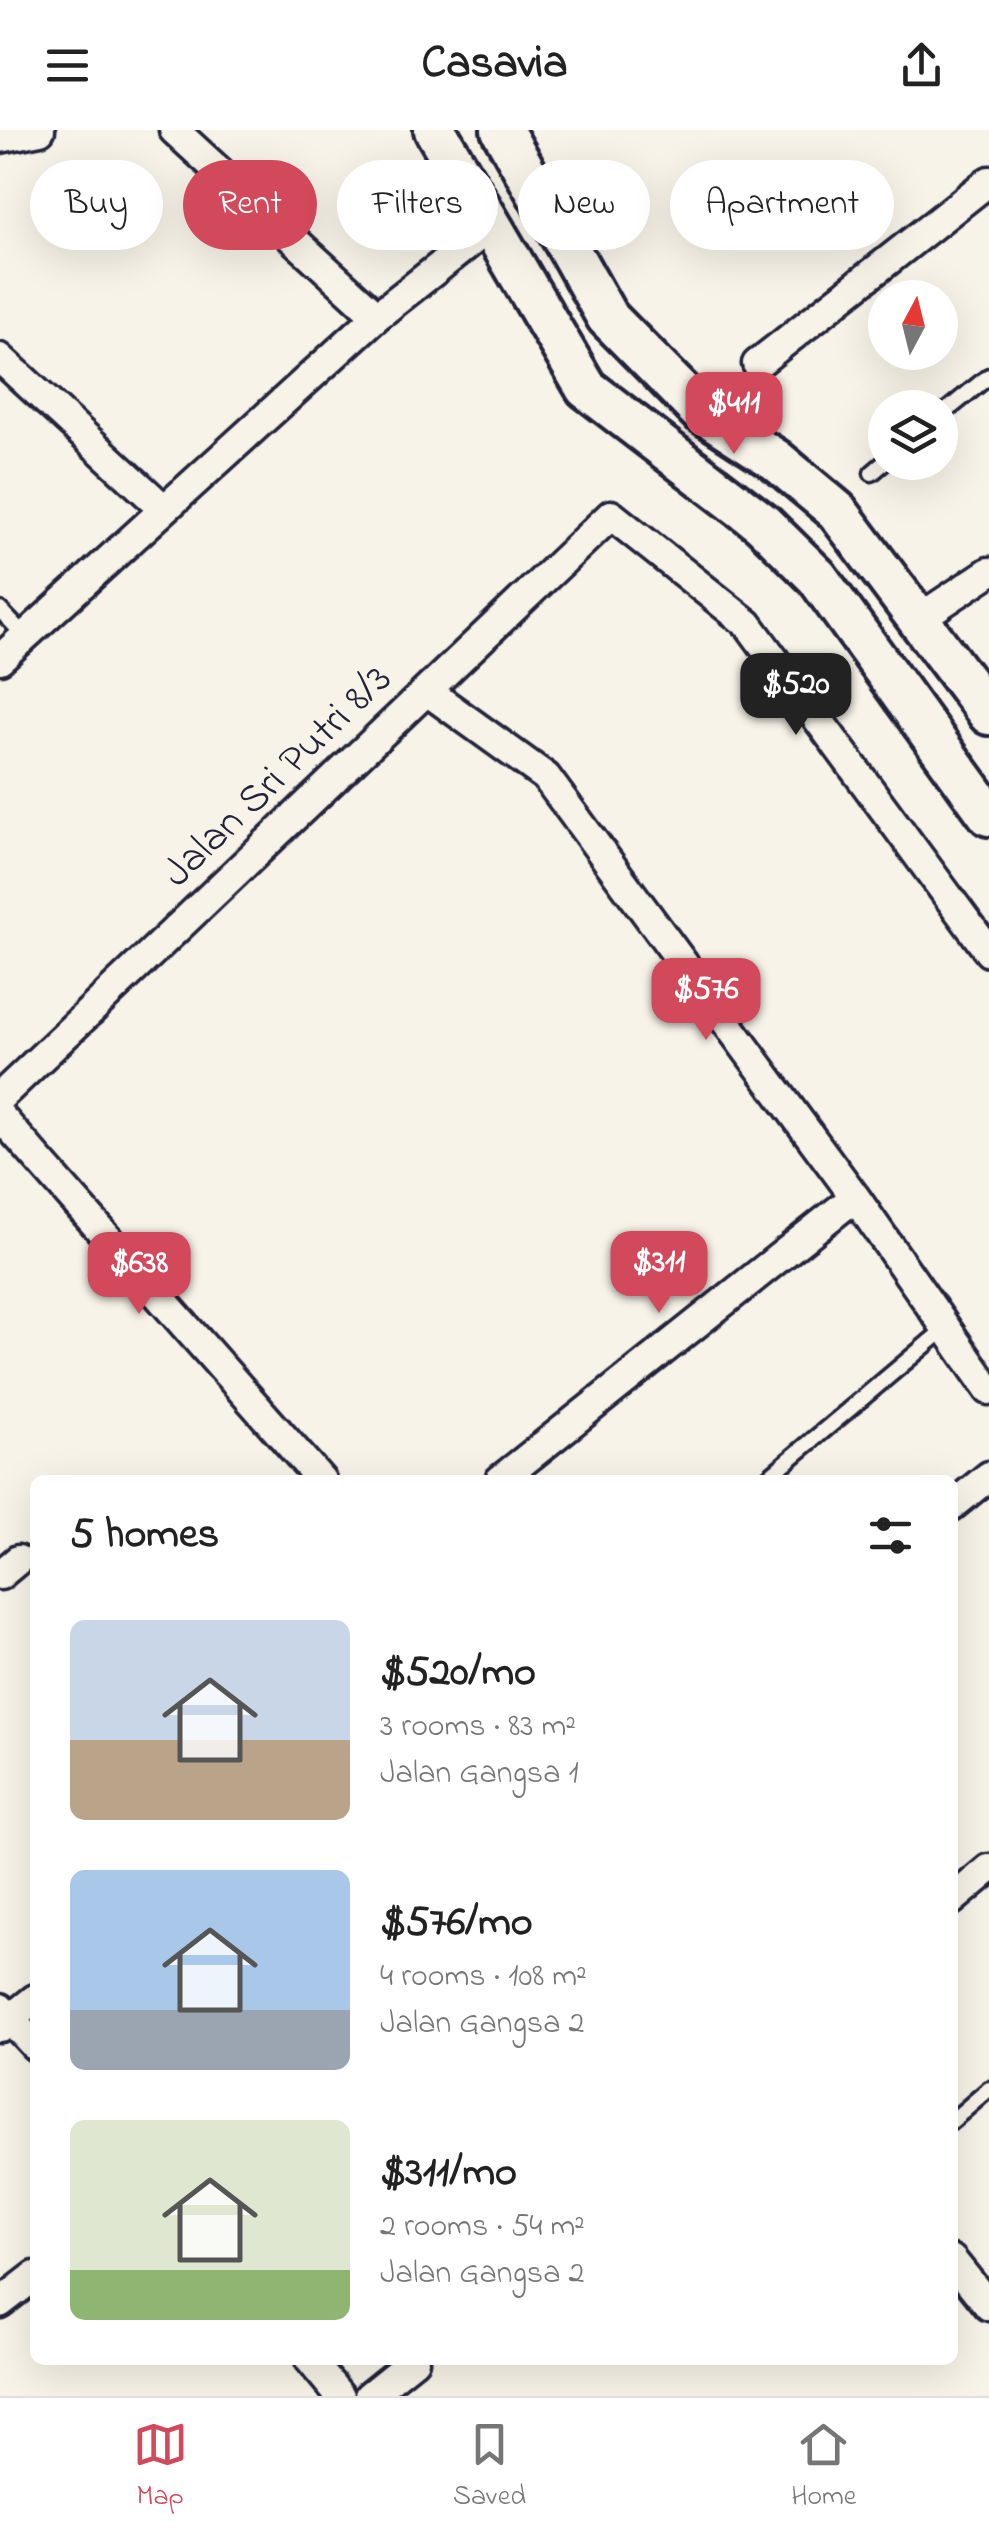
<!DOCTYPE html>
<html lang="en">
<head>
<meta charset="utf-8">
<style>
	:root { --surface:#fff; --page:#f6f6f6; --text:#222; --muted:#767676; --line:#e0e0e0; --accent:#d1495b }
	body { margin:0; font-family:"Indie Flower",sans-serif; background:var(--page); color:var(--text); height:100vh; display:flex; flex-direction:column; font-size:38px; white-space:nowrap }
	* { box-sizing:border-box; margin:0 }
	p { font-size:32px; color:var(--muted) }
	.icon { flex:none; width:55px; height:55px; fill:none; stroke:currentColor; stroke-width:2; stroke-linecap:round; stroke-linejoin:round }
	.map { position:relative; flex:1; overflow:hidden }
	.side { position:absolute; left:30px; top:1345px; width:928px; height:890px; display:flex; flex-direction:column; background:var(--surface); border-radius:15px; box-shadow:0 10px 40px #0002 }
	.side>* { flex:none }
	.banner { position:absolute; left:30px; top:30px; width:930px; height:90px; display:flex; gap:20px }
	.needle { width:65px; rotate:7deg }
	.fabs { position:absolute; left:868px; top:150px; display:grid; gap:20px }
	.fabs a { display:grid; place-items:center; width:90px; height:90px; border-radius:50%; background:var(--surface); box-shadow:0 10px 40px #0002; font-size:50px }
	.price { position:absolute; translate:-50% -85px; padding:0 22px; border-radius:20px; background:var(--accent); color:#fff; font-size:32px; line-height:65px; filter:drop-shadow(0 2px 5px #0008) }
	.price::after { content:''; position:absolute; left:50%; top:60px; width:30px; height:22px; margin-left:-15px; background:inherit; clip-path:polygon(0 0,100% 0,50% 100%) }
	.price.selected { background:#222; color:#fff }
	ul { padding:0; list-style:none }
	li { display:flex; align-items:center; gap:30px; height:250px; padding:0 40px }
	li span { display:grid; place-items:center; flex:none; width:280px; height:200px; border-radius:15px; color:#555 }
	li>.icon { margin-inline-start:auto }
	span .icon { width:120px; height:120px; fill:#fffc; stroke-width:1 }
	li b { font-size:42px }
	h2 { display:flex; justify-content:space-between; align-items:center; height:120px; padding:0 40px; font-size:42px }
	.pill { padding:0 35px; border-radius:45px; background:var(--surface); box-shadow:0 10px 40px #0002; font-size:35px; line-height:90px }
	.pill.selected { background:var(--accent); color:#fff }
	header { display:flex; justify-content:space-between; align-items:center; height:130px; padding:0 40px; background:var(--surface); font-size:45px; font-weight:700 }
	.dock { display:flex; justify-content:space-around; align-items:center; height:140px; border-top:2px solid var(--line); background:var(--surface); font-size:28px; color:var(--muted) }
	.dock a { display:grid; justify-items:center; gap:5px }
	.dock .selected { color:var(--accent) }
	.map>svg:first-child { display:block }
</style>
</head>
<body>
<header><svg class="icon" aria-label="menu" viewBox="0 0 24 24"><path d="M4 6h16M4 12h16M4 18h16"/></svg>Casavia<svg class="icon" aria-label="share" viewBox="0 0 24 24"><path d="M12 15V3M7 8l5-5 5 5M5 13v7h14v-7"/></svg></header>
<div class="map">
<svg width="989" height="2266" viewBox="0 0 989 2266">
	<rect width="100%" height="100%" fill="#f7f3e8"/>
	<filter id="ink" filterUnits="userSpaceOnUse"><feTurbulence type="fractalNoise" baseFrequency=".01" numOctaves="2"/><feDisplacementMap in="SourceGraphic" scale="20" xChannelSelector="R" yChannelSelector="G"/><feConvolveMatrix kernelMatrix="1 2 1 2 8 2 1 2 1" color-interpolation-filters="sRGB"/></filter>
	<g filter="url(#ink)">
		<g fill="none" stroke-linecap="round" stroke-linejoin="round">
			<g stroke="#22223b" stroke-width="21">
				<path id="service" d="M940,286L989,246
					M872,343L885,332
					M0,480L25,506
					M765,1350L946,1198
					M952,1991L989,1959"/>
			</g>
			<g stroke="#22223b" stroke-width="35">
				<path id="minor" d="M174,0L377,186
					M0,8L40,0
					M0,228L164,379
					M757,234L989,51
					M920,488L989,442
					M0,529L377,186L491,96
					M427,561L546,647L855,1067L989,1260
					M0,967L611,385L748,494L989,822
					M0,986L321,1350
					M500,1350L855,1067
					M952,1376L989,1346
					M0,1445L18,1430
					M952,1770L989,1739
					M0,1878L35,1916
					M0,1897L35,1869
					M952,2130L989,2176
					M0,2173L35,2146
					M310,2230L340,2266
					M369,2266L414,2230"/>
			</g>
			<g stroke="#22223b" stroke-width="48">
				<path id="secondary" d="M435,0L586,258L762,393L817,447L989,685
					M502,0L607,187L699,280L776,330L837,381L989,584"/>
			</g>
			<use href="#service" stroke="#f7f3e8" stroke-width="14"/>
			<use href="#minor" stroke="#f7f3e8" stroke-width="28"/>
			<use href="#secondary" stroke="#f7f3e8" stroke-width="40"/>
		</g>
	</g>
	<g text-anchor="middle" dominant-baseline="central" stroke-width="8" stroke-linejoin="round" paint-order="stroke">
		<g font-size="42" fill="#22223b" stroke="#f7f3e8">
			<text transform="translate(278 647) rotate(-44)">Jalan Sri Putri 8/3</text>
		</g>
	</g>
</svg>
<div class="fabs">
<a><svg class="needle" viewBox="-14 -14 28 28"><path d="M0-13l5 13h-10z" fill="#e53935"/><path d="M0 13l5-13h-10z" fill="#767676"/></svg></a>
<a><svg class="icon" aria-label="layers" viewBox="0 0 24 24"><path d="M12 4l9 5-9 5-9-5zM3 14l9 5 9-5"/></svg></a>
</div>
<b class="price" style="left:734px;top:327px">$411</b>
<b class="price selected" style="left:796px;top:608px">$520</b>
<b class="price" style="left:706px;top:913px">$576</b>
<b class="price" style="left:659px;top:1186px">$311</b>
<b class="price" style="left:139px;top:1187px">$638</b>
<div class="banner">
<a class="pill">Buy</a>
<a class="pill selected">Rent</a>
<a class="pill">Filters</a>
<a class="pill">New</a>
<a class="pill">Apartment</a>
</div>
<section class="side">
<h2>5 homes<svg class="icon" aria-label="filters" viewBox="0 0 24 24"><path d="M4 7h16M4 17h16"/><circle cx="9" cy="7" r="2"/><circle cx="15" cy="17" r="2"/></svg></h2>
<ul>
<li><span style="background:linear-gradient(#c9d6e8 60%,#b9a48a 0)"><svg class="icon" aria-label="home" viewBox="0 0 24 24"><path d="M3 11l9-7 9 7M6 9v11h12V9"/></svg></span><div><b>$520/mo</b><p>3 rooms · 83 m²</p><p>Jalan Gangsa 1</p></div></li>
<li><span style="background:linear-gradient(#a9c7e8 70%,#9aa5b1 0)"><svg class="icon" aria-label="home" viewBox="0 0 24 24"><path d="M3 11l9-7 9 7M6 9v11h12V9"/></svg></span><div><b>$576/mo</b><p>4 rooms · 108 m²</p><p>Jalan Gangsa 2</p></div></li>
<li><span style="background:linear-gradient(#dfe7d0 75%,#8fb573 0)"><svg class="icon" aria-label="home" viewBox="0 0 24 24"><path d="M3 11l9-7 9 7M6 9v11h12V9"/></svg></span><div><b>$311/mo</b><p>2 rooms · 54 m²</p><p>Jalan Gangsa 2</p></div></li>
</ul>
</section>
</div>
<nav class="dock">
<a class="selected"><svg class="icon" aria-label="map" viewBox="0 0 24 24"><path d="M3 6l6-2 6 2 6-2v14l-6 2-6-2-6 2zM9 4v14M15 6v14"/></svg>Map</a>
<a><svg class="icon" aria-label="saved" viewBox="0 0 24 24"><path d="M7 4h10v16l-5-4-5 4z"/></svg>Saved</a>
<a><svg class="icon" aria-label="home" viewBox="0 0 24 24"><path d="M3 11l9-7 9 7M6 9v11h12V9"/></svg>Home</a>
</nav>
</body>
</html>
